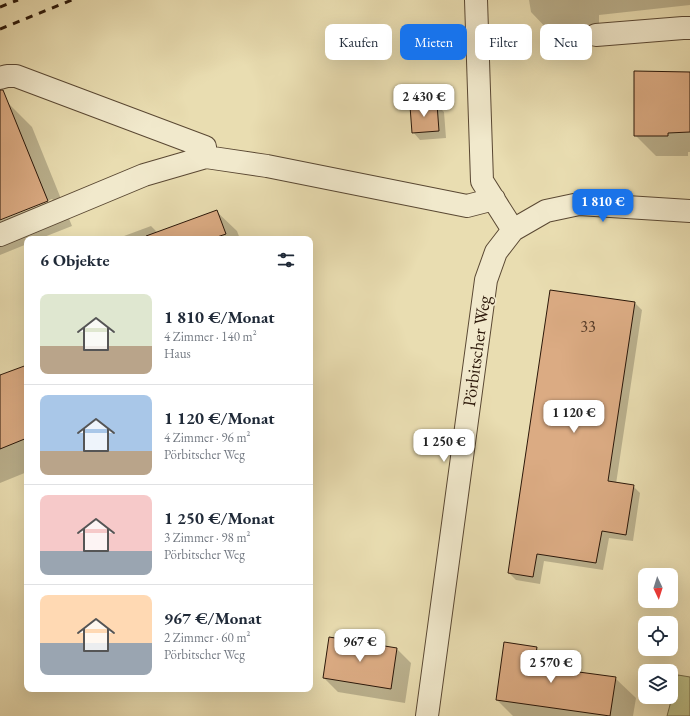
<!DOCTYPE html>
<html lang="de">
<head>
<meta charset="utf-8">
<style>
	:root { --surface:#fff; --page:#f6f6f7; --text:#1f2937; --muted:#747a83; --line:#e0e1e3; --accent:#1a73e8 }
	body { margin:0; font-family:"EB Garamond",serif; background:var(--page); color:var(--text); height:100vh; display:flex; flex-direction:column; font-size:15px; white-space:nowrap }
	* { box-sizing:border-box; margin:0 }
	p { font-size:13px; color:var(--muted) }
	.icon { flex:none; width:22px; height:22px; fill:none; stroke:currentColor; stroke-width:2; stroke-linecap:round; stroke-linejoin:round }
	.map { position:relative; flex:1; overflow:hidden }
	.panel { position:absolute; left:24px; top:236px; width:289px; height:456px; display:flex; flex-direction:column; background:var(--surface); border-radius:8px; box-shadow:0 4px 16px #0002 }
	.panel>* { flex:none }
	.top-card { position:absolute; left:325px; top:24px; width:305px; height:36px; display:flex; gap:8px }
	.needle { width:26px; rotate:176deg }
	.controls { position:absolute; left:638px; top:568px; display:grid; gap:8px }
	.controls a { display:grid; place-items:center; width:40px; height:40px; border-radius:8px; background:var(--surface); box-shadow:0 4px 16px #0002; font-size:20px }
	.price { position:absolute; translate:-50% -34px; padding:0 9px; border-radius:8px; background:#fff; color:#222; font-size:13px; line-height:26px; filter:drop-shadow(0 1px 2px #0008) }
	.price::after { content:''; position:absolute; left:50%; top:24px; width:12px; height:9px; margin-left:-6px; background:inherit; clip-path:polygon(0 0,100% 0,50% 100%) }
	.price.selected { background:var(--accent); color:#fff }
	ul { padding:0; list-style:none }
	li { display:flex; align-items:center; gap:12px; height:100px; padding:0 16px }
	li+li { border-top:1px solid var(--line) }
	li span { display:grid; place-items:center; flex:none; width:112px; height:80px; border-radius:8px; color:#555 }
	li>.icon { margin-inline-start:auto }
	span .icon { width:48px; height:48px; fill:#fffc; stroke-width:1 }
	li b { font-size:17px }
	h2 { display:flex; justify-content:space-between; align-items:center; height:48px; padding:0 16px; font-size:17px }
	.chip { padding:0 14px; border-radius:8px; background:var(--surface); box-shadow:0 4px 16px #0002; font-size:14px; line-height:36px }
	.chip.selected { background:var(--accent); color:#fff }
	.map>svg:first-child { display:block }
</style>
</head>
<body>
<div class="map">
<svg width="690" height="716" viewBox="0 0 690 716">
	<rect width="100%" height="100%" fill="#e9ddb1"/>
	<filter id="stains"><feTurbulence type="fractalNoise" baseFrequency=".005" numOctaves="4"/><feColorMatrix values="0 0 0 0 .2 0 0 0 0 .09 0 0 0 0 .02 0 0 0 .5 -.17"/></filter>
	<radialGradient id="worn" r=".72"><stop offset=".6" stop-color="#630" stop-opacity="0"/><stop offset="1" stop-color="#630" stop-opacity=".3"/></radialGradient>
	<path fill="#bdbf87" stroke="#746b48" d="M678,675L690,677V716H667Z"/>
	<path fill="#0003" d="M529,0H690V5L599,15V26L549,31L531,12Z
		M690,72V152H688V156H656L635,135Z
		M7,102L32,127L72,226L39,239H27V244L0,255V221L53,200L52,199L0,219V105Z
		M437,105L444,112L446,138L420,140L413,132Z
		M216,211L237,231L240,239H116L151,226L158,233Z
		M635,303L642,310L616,484L633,486L640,493L633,541L609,538L603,570L544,561L540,584L516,580L509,573Z
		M27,366V472L0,483V376Z
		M330,638L397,649L411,663L405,703L338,692L324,678Z
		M536,648L556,670L615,678L636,698L633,716H513L497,700Z"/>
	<path fill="#dbab83" stroke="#2b1709" d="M634,71L690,72V132L668,133V136H634Z
		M0,90H3L48,201L0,220Z
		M437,104L439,131L412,133L410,106Z
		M217,210L226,234L211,239H146V236Z
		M550,290L635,302L608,481L634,485L626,535L602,531L596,563L537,554L533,577L508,573Z
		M27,365V438L0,449V375Z
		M329,637L397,648L391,689L323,678Z
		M504,642L537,647L534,666L616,677L610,716L496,700Z"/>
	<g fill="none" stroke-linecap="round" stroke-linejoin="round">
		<g stroke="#5a4833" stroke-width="24">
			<path id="minor" d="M476,0L482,181L513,230
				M596,35L683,28H690
				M0,78L7,76H16L205,147L206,157
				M0,235L144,175L206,157L267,166L467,206L494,199
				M427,716L486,280L496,252L513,230L546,211L579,204L690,211"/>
		</g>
		<use href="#minor" stroke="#f1e9cc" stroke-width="22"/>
		<path stroke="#2b1709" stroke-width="3" stroke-dasharray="7 7" stroke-linecap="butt" d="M0,7L18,0
			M0,29L72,0"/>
	</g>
	<g text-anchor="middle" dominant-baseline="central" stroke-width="3.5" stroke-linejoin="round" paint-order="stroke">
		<g font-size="16" fill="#573c28">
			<text x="588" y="326">33</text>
		</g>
		<g font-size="18" fill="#2b1709" stroke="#f1e9cc">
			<text transform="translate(476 351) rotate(-82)">Pörbitscher Weg</text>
		</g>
	</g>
	<rect width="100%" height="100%" filter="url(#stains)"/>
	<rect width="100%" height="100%" fill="url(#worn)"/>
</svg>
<div class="controls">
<a><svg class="needle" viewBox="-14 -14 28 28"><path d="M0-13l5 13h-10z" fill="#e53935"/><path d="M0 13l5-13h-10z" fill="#747a83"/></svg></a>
<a><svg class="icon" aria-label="locate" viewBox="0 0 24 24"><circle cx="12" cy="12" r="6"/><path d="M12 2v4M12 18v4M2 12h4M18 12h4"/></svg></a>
<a><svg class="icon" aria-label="layers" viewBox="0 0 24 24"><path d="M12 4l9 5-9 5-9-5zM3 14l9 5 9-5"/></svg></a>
</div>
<b class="price" style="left:424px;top:118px">2 430 €</b>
<b class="price selected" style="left:603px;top:223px">1 810 €</b>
<b class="price" style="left:574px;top:434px">1 120 €</b>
<b class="price" style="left:444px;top:463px">1 250 €</b>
<b class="price" style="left:360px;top:663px">967 €</b>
<b class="price" style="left:551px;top:684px">2 570 €</b>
<div class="top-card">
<a class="chip">Kaufen</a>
<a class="chip selected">Mieten</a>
<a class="chip">Filter</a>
<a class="chip">Neu</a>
</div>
<section class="panel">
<h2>6 Objekte<svg class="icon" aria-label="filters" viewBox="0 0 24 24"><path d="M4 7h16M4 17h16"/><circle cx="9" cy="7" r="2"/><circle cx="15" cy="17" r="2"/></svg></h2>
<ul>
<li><span style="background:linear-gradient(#dfe7d0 65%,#b9a48a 0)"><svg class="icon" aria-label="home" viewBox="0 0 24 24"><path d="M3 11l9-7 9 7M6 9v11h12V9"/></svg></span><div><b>1 810 €/Monat</b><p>4 Zimmer · 140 m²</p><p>Haus</p></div></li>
<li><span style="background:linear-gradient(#a9c7e8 70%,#b9a48a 0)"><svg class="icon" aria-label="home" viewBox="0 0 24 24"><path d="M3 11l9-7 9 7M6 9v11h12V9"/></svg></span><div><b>1 120 €/Monat</b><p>4 Zimmer · 96 m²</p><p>Pörbitscher Weg</p></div></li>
<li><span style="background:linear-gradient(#f6c9c9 70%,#9aa5b1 0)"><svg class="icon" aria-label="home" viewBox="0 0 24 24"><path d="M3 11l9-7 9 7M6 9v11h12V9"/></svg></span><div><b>1 250 €/Monat</b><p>3 Zimmer · 98 m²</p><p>Pörbitscher Weg</p></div></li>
<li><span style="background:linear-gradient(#ffd9b3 60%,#9aa5b1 0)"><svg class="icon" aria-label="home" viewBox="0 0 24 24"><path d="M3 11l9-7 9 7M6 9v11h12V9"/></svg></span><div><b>967 €/Monat</b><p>2 Zimmer · 60 m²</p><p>Pörbitscher Weg</p></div></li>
</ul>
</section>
</div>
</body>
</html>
